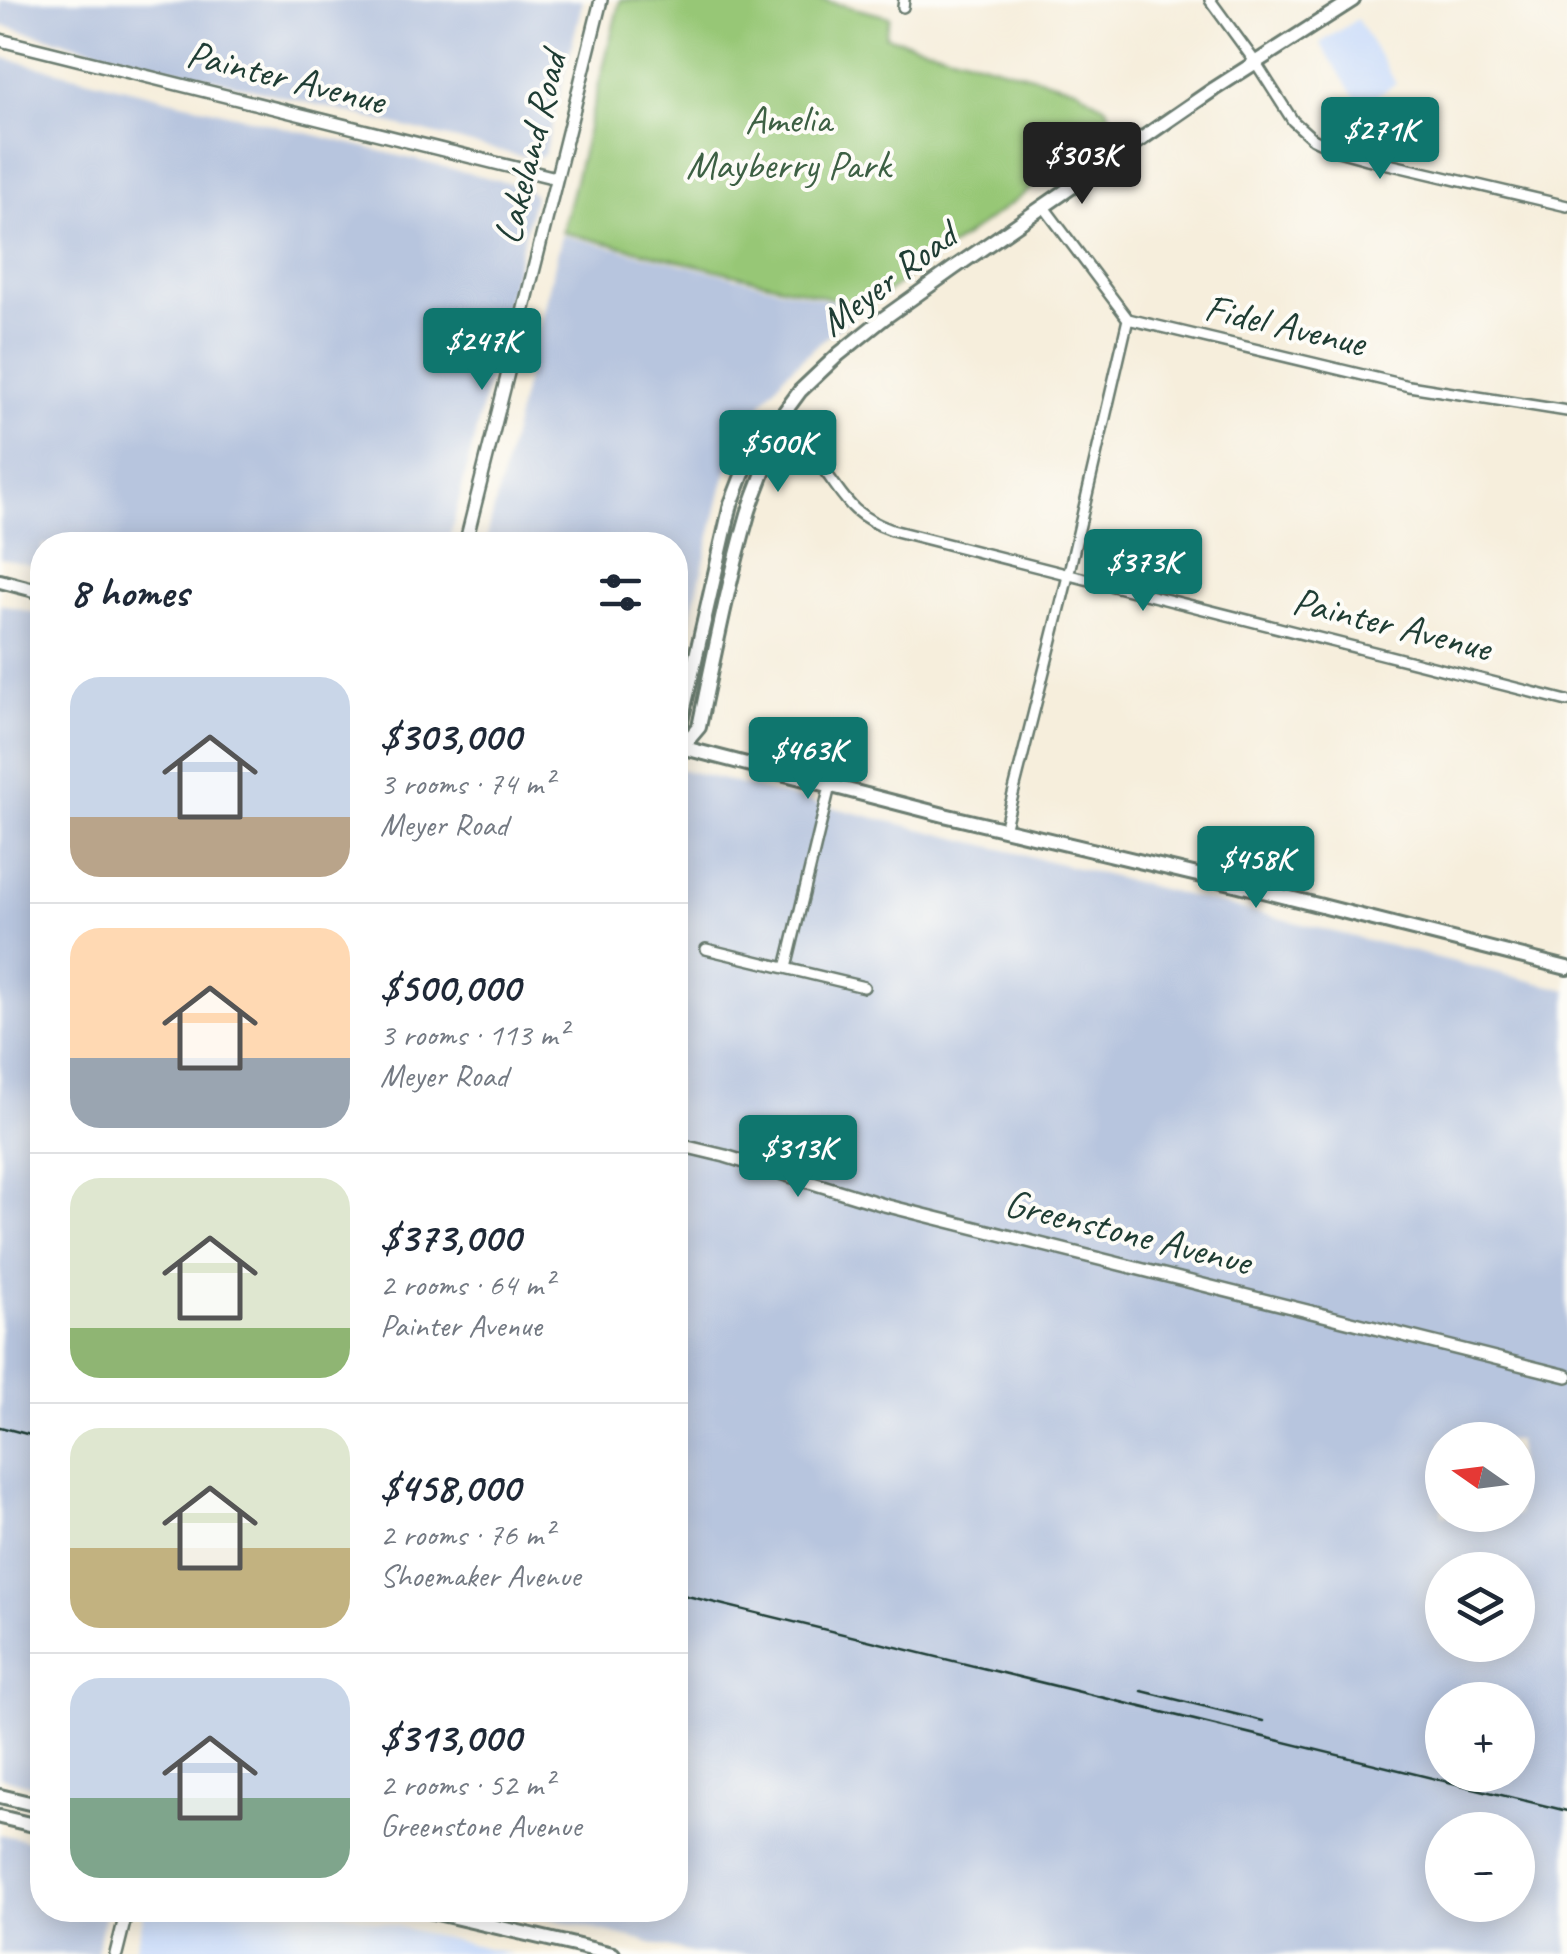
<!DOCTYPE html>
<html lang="en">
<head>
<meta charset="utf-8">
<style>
	:root { --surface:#fff; --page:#f2f2f3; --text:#1f2937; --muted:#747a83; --line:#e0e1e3; --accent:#0f766e }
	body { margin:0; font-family:Caveat,sans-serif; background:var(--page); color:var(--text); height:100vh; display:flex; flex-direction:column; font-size:38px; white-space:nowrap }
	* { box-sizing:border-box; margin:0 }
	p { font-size:32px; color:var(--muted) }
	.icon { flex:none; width:55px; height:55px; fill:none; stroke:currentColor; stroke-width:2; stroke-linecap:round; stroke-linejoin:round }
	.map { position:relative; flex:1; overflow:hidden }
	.panel { position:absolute; left:30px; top:532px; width:658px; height:1390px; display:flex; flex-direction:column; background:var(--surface); border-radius:40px; box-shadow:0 5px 25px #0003 }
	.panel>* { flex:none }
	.needle { width:65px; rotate:284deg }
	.controls { position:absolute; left:1425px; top:1422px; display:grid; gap:20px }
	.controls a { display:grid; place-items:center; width:110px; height:110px; border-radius:50%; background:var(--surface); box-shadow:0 5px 25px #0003; font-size:50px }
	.price { position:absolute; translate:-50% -85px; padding:0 22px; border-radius:10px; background:var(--accent); color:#fff; font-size:32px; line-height:65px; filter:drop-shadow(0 2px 5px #0008) }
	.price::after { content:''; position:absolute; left:50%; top:60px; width:30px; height:22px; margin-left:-15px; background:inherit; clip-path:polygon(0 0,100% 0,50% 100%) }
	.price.current { background:#222; color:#fff }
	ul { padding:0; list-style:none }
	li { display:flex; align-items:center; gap:30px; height:250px; padding:0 40px }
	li+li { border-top:2px solid var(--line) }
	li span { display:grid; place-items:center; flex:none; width:280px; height:200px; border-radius:30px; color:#555 }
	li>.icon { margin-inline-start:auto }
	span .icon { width:120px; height:120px; fill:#fffc; stroke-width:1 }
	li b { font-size:42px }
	h2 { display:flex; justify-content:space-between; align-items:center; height:120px; padding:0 40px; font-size:42px }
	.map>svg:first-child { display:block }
</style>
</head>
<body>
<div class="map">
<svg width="1567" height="1954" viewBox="0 0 1567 1954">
	<rect width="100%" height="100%" fill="#fdfcf7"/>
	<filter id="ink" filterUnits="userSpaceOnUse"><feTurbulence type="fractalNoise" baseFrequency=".01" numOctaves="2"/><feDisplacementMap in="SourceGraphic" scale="20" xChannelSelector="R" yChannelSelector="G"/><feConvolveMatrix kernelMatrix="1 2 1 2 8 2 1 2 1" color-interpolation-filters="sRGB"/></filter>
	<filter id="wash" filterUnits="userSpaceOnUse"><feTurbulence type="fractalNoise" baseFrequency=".0048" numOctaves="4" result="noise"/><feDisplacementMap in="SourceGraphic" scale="40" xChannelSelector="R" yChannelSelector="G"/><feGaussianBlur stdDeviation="2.25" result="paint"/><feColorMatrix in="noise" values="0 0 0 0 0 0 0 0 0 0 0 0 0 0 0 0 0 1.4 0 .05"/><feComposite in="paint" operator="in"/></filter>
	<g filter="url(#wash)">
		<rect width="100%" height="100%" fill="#f6eedc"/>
		<path fill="#cadcf9" d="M1357,19L1396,83L1361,106L1320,43Z
			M145,1910H329L512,1954H134Z"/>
		<path fill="#b7c5de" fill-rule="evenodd" d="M0,0H583L544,155L540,157L520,156L0,25Z
			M0,57L525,187L534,195L448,545H42V568L0,558Z
			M562,235L864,309L827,336L786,373L766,398L747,426L733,454L722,487L675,683V545H485Z
			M0,604L42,615V1788L0,1777Z
			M675,768L1567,990V1954H696L516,1910H675ZM1442,1440H1518V1515H1442ZM1442,1570H1518V1645H1442ZM1442,1700H1518V1775H1442ZM1442,1830H1518V1905H1442Z
			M0,1834L42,1844V1910H106L96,1954H0Z"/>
		<path fill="#97c776" stroke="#5b8255" stroke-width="2.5" d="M620,0H822L890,17L885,36L1076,88L1107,108L1116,128L867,307L562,232Z"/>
	</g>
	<g filter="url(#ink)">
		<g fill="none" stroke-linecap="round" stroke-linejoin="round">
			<g stroke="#6a7b6f" stroke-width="14">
				<path id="minor" d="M1210,0L1256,63L1293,121L1313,139L1338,151L1367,159L1567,206
					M903,7L904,0
					M1044,207L1128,319L1409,386L1567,411
					M775,425C787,435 801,445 812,456C844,490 842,512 892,530L1567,701
					M1004,830L1068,576L1128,319
					M706,949L864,987
					M786,968L830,786"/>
			</g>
			<g stroke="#6a7b6f" stroke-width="16">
				<path id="tertiary" d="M0,40L556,178
					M465,545L601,0
					M675,1144L725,1156L884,1205L1567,1376
					M116,1954L127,1910"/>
			</g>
			<g stroke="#6a7b6f" stroke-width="18">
				<path id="secondary" d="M0,581L42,592
					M677,746L944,815L1227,882L1567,968
					M682,747L681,721L731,504L756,440L775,425L800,391L839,354L884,318L954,268L1214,89L1353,0
					M682,747L699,727C714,656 728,584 748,514C757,484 773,457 775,425
					M0,1796L42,1806
					M0,1817L42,1827
					M424,1910L613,1954"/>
			</g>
			<use href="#minor" stroke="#fff" stroke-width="9"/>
			<use href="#tertiary" stroke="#fff" stroke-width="11"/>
			<use href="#secondary" stroke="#fff" stroke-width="12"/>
			<path stroke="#1f3d34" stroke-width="2.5" d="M0,1427L42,1438
				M675,1593L1567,1811
				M1142,1691L1263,1721"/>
		</g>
	</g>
	<g text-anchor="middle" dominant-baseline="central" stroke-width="8" stroke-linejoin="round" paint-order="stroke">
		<g font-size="40" fill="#1f3d34" stroke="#fdfcf7">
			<text transform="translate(286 77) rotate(14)">Painter Avenue</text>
			<text transform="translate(530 148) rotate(-76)">Lakeland Road</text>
			<text transform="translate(888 279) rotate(-37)">Meyer Road</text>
			<text transform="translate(1285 325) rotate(13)">Fidel Avenue</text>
			<text transform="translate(1392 624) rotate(14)">Painter Avenue</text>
			<text transform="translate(1128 1232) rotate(14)">Greenstone Avenue</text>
		</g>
		<g font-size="40" fill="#3d6044" stroke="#fdfcf7">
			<text x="788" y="119">Amelia<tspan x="788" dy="46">Mayberry Park</tspan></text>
		</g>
	</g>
</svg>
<div class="controls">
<a><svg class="needle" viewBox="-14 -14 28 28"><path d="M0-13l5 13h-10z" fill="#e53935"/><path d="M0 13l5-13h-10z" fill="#747a83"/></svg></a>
<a><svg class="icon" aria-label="layers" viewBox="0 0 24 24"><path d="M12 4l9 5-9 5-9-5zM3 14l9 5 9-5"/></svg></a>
<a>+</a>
<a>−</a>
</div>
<b class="price" style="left:1380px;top:182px">$271K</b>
<b class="price current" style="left:1082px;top:207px">$303K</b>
<b class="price" style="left:482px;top:393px">$247K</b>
<b class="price" style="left:778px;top:495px">$500K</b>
<b class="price" style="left:1143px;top:614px">$373K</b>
<b class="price" style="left:808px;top:802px">$463K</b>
<b class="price" style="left:1256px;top:911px">$458K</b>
<b class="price" style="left:798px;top:1200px">$313K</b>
<section class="panel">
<h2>8 homes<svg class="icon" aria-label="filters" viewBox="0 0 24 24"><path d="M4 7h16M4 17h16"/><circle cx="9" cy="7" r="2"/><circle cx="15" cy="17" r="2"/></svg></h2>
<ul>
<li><span style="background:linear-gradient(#c9d6e8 70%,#b9a48a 0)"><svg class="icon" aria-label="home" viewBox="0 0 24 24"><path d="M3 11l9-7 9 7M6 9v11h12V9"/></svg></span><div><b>$303,000</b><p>3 rooms · 74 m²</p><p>Meyer Road</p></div></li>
<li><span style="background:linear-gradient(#ffd9b3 65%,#9aa5b1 0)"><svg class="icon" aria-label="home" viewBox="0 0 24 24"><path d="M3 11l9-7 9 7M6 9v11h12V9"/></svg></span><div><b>$500,000</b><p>3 rooms · 113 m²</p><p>Meyer Road</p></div></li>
<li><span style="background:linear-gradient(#dfe7d0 75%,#8fb573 0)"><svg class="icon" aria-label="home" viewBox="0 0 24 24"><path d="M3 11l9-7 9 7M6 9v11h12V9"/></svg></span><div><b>$373,000</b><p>2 rooms · 64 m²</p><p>Painter Avenue</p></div></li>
<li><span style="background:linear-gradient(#dfe7d0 60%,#c2b280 0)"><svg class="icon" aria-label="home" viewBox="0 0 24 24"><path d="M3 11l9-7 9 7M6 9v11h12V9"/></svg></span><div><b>$458,000</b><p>2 rooms · 76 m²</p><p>Shoemaker Avenue</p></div></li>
<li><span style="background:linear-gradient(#c9d6e8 60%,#7fa58c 0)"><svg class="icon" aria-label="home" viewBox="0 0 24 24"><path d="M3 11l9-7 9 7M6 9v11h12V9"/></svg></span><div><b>$313,000</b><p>2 rooms · 52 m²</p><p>Greenstone Avenue</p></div></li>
</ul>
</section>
</div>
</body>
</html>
